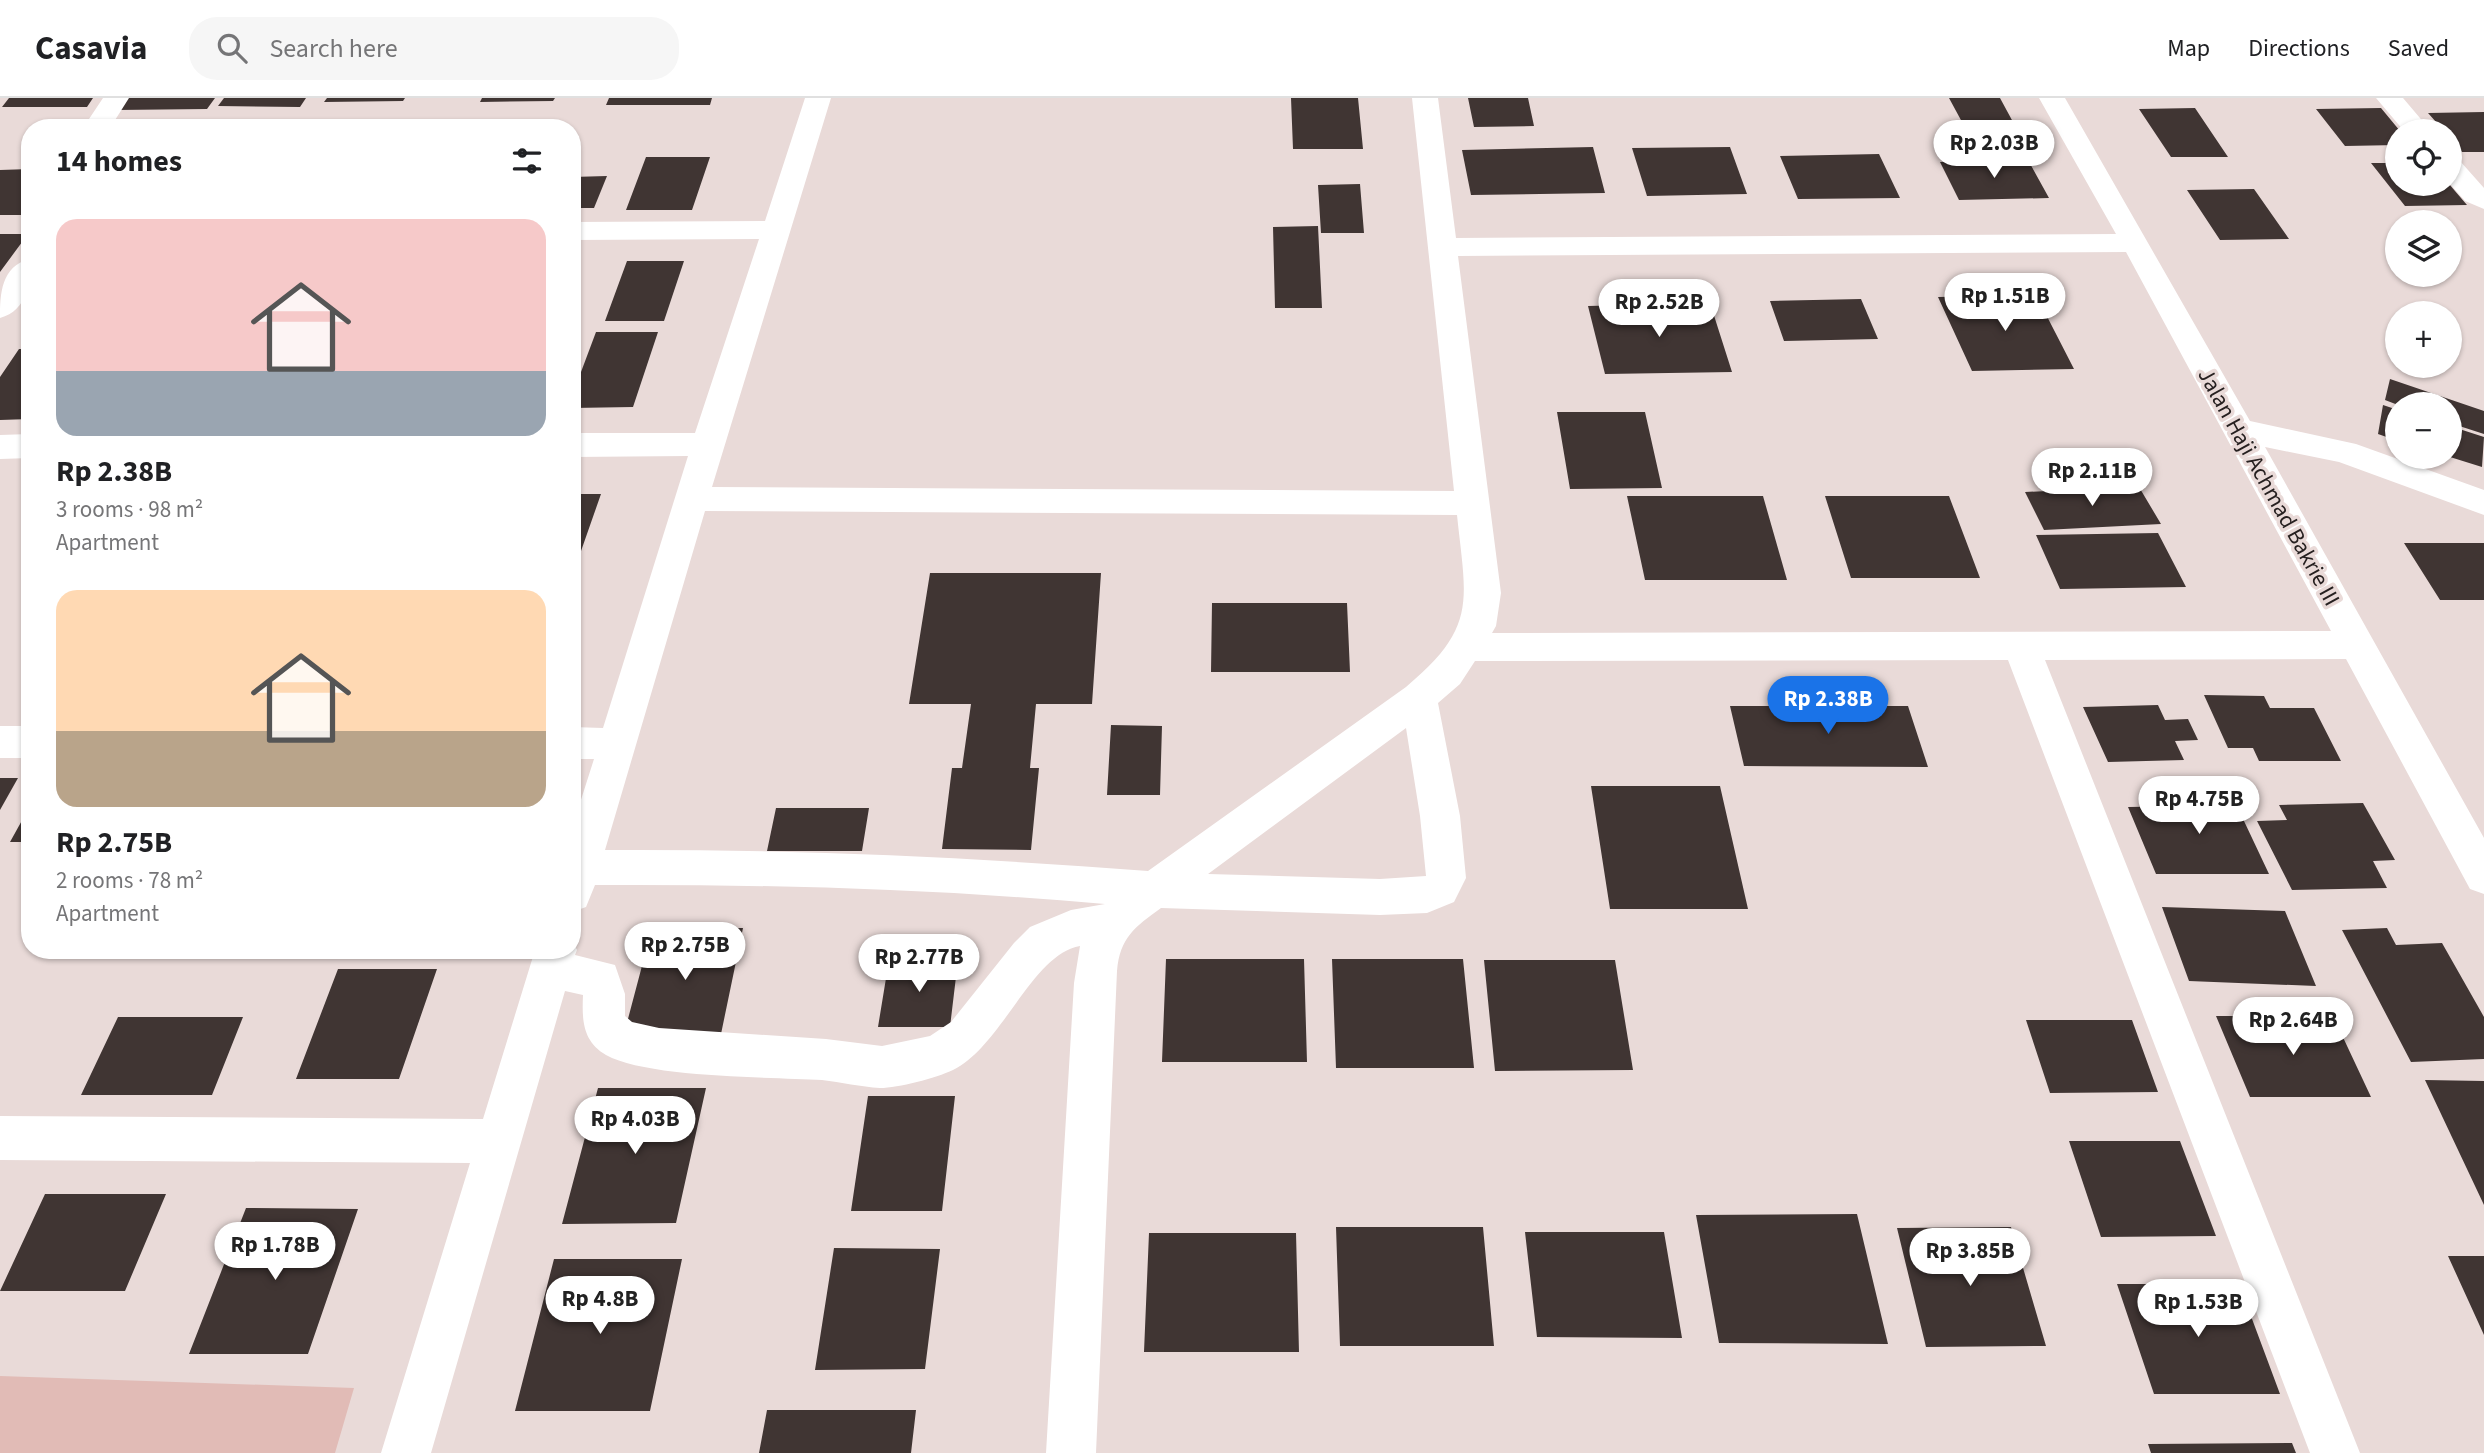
<!DOCTYPE html>
<html lang="en">
<head>
<meta charset="utf-8">
<style>
	:root { --surface:#fff; --page:#f6f6f6; --text:#202124; --muted:#757577; --line:#e0e0e0; --accent:#1a73e8 }
	body { margin:0; font-family:"Source Sans 3",sans-serif; background:var(--page); color:var(--text); height:100vh; display:flex; flex-direction:column; font-size:26px; white-space:nowrap }
	* { box-sizing:border-box; margin:0 }
	p { font-size:23px; color:var(--muted) }
	.icon { flex:none; width:38px; height:38px; fill:none; stroke:currentColor; stroke-width:2; stroke-linecap:round; stroke-linejoin:round }
	.map { position:relative; flex:1; overflow:hidden }
	.drawer { position:absolute; left:21px; top:21px; width:560px; height:840px; display:flex; flex-direction:column; background:var(--surface); border-radius:28px; box-shadow:0 2px 5px #0004 }
	.drawer>* { flex:none }
	.fabs { position:absolute; left:2385px; top:21px; display:grid; gap:14px }
	.fabs a { display:grid; place-items:center; width:77px; height:77px; border-radius:50%; background:var(--surface); box-shadow:0 2px 5px #0004; font-size:35px }
	.price { position:absolute; translate:-50% -60px; padding:0 16px; border-radius:24px; background:#fff; color:#222; font-size:23px; line-height:46px; filter:drop-shadow(0 2px 4px #0008) }
	.price::after { content:''; position:absolute; left:50%; top:42px; width:21px; height:16px; margin-left:-10px; background:inherit; clip-path:polygon(0 0,100% 0,50% 100%) }
	.price.on { background:var(--accent); color:#fff }
	ul { padding:0; list-style:none }
	li { display:grid; align-content:center; gap:14px; height:371px; padding:0 35px }
	li span { display:grid; place-items:center; height:217px; border-radius:21px; color:#555 }
	li>.icon { margin-inline-start:auto }
	span .icon { width:126px; height:126px; fill:#fffc; stroke-width:1 }
	li b { font-size:30px }
	h2 { display:flex; justify-content:space-between; align-items:center; height:84px; padding:0 35px; font-size:30px }
	header { display:flex; align-items:center; gap:42px; box-sizing:border-box; height:98px; padding:0 35px; background:var(--surface); border-bottom:2px solid var(--line) }
	header strong { font-size:33px }
	nav { display:flex; gap:38px; margin-inline-start:auto; font-size:24px }
	.search { width:490px; height:63px; background:var(--page); display:flex; align-items:center; gap:18px; box-sizing:border-box; padding:0 24px; border-radius:28px; color:var(--muted); font-size:26px }
	.map>svg:first-child { display:block }
</style>
</head>
<body>
<header>
<strong>Casavia</strong>
<div class="search"><svg class="icon" aria-label="search" viewBox="0 0 24 24"><circle cx="10" cy="10" r="6"/><path d="M15 15l6 6"/></svg>Search here</div>
<nav><a>Map</a><a>Directions</a><a>Saved</a></nav>
</header>
<div class="map">
<svg width="2484" height="1355" viewBox="0 0 2484 1355">
	<rect width="100%" height="100%" fill="#e9dad8"/>
	<path fill="#e1bbb6" d="M0,1278L354,1290L335,1355H0Z"/>
	<path fill="#403533" d="M9,0H93L87,9H2Z
		M125,0H215L207,11L116,12Z
		M224,0H306L300,9L218,8Z
		M327,0H405L403,3L324,4Z
		M482,0H555L553,3L480,4Z
		M609,0H712L710,7H606Z
		M1291,0H1358L1363,51H1293Z
		M1468,0H1528L1534,28L1474,29Z
		M1949,0H2000L2013,24H1962Z
		M2195,10L2228,59H2171L2139,11Z
		M2381,10L2400,33L2398,47L2345,48L2316,11Z
		M2484,14V54H2462L2450,40V33H2444L2428,15Z
		M1593,49L1605,95L1471,97L1462,52Z
		M1730,49L1747,96L1647,98L1632,50Z
		M1879,56L1900,100L1798,101L1780,58Z
		M646,59H710L692,112H626Z
		M2028,62L2049,100L1959,102L1940,64Z
		M2371,65H2398V86H2449L2467,107L2405,108Z
		M30,71V109L24,117H0V72Z
		M607,78L594,110H572V79Z
		M1360,86L1364,135H1321L1318,87Z
		M2254,91L2289,141L2220,142L2187,92Z
		M1318,128L1322,210H1275L1273,129Z
		M0,136H28L0,174Z
		M627,163H684L664,223H605Z
		M2036,197L2074,271L1972,273L1938,199Z
		M1861,201L1878,241L1784,243L1770,203Z
		M1710,205L1732,274L1605,276L1588,208Z
		M596,234H658L633,309L572,310V298Z
		M19,251H30V321L0,322V279Z
		M2390,281L2484,313V336L2450,325V306L2398,307L2385,302Z
		M2383,307L2398,312V343L2378,336Z
		M1557,314H1645L1662,390L1570,391Z
		M2450,328L2484,339L2482,369L2450,359Z
		M2139,389L2161,426L2044,432L2025,394Z
		M572,396H601L574,473H572Z
		M1627,398H1763L1787,482H1645Z
		M1825,398H1949L1980,480H1851Z
		M2158,435L2186,489L2060,491L2036,437Z
		M2404,445H2484V502H2440Z
		M930,475H1101L1092,606H1036L1030,670H1039L1031,752L942,751L952,670H962L971,606H909Z
		M1212,505H1347L1350,574H1211Z
		M2204,597L2264,598L2270,610H2314L2341,663H2259L2253,650H2228Z
		M2158,607L2165,622L2188,621L2198,642L2175,643L2184,662L2108,664L2083,609Z
		M1730,608H1908L1928,669L1744,668Z
		M1111,627L1162,628L1160,697H1107Z
		M0,680H18L0,712Z
		M2185,687H2227L2269,776H2156L2128,709L2194,708Z
		M1591,688H1720L1748,811H1610Z
		M2363,705L2395,762L2373,763L2387,790L2292,792L2257,723L2287,722L2279,707Z
		M30,708V744H10Z
		M776,710H869L862,753H767Z
		M2162,809L2285,813L2316,888L2189,883Z
		M652,830H743L721,936H624Z
		M2387,830L2396,847L2442,845L2484,919V961L2411,964L2342,832Z
		M1166,861H1304L1307,964H1162Z
		M1332,861H1463L1474,970H1336Z
		M889,862H958L950,929H878Z
		M1484,862H1615L1633,972L1495,973Z
		M338,871H437L399,981H296Z
		M2216,918H2333L2371,999H2250Z
		M118,919H243L212,997H81Z
		M2026,922H2132L2158,994L2050,995Z
		M2425,982L2484,983V1107Z
		M598,990H706L676,1125L562,1126Z
		M868,998H955L942,1113H851Z
		M2069,1043H2180L2216,1138L2101,1139Z
		M45,1096H166L125,1193H0Z
		M246,1110L358,1111L308,1256H189Z
		M1857,1116L1888,1246L1719,1245L1696,1117Z
		M1336,1129H1483L1494,1248H1340Z
		M2011,1129L2046,1248L1926,1249L1897,1130Z
		M1525,1134H1664L1682,1240L1537,1239Z
		M1149,1135H1296L1299,1254H1144Z
		M834,1150L940,1151L925,1271L815,1272Z
		M2448,1158H2484V1237Z
		M554,1161H682L650,1313H515Z
		M2117,1186H2239L2280,1296H2154Z
		M767,1312H916L911,1355H759Z
		M2292,1345L2296,1355H2151L2148,1346Z"/>
	<g fill="none" stroke-linecap="round" stroke-linejoin="round">
		<path fill="#fff" fill-rule="evenodd" d="M103,0H129L110,30H83Z
			M805,0H831L712,389L1454,393L1412,0H1438L1456,140L2116,136L2039,0H2065L2250,323L2356,346L2484,392V417L2339,364L2265,349L2484,740V796L2470,791L2346,561L2045,562L2360,1355H2310L2008,562L1475,563L1460,586L1438,605L1460,718L1466,780L1454,804L1427,815L1380,817L1161,810C1135,829 1120,839 1117,873L1096,1355H1046L1074,885L1080,848C1032,856 1002,948 953,972C936,980 898,990 880,990C861,989 841,984 822,982C771,979 647,980 606,957C582,943 582,921 583,897L565,893L431,1355H381L470,1065L0,1062V1018L483,1021L535,852H572V842L577,852L575,857L615,867L625,896V918L632,924L659,930L826,941L882,948L930,938L951,924L1014,845L1030,829L1071,812L1105,806C935,791 765,786 595,787L586,809L572,814V730L594,661H572V629L603,630L688,358L572,359V335H695L759,141L572,142V124L765,123ZM2126,154L2331,533L1492,535L1496,528L1501,495L1458,158ZM705,413L1457,417C1466,503 1478,529 1406,589L1148,773C967,759 787,751 605,752ZM1406,630L1420,718L1426,778L1380,781L1208,776Z
			M2376,0H2403L2431,33H2404Z
			M2450,61L2460,63L2484,90V111L2465,103L2450,86Z
			M30,161C30,185 28,212 0,220C0,196 1,168 30,161Z
			M30,336V360L0,361V337Z
			M0,628H30V660H0Z"/>
	</g>
	<g text-anchor="middle" dominant-baseline="central" stroke-width="7" stroke-linejoin="round" paint-order="stroke">
		<g font-size="23" fill="#262020" stroke="#e9dad8">
			<text transform="translate(2269 389) rotate(61)">Jalan Haji Achmad Bakrie III</text>
		</g>
	</g>
</svg>
<div class="fabs">
<a><svg class="icon" aria-label="locate" viewBox="0 0 24 24"><circle cx="12" cy="12" r="6"/><path d="M12 2v4M12 18v4M2 12h4M18 12h4"/></svg></a>
<a><svg class="icon" aria-label="layers" viewBox="0 0 24 24"><path d="M12 4l9 5-9 5-9-5zM3 14l9 5 9-5"/></svg></a>
<a>+</a>
<a>−</a>
</div>
<b class="price" style="left:1994px;top:82px">Rp 2.03B</b>
<b class="price" style="left:2005px;top:235px">Rp 1.51B</b>
<b class="price" style="left:1659px;top:241px">Rp 2.52B</b>
<b class="price" style="left:2092px;top:410px">Rp 2.11B</b>
<b class="price on" style="left:1828px;top:638px">Rp 2.38B</b>
<b class="price" style="left:2199px;top:738px">Rp 4.75B</b>
<b class="price" style="left:685px;top:884px">Rp 2.75B</b>
<b class="price" style="left:919px;top:896px">Rp 2.77B</b>
<b class="price" style="left:2293px;top:959px">Rp 2.64B</b>
<b class="price" style="left:635px;top:1058px">Rp 4.03B</b>
<b class="price" style="left:275px;top:1184px">Rp 1.78B</b>
<b class="price" style="left:1970px;top:1190px">Rp 3.85B</b>
<b class="price" style="left:600px;top:1238px">Rp 4.8B</b>
<b class="price" style="left:2198px;top:1241px">Rp 1.53B</b>
<section class="drawer">
<h2>14 homes<svg class="icon" aria-label="filters" viewBox="0 0 24 24"><path d="M4 7h16M4 17h16"/><circle cx="9" cy="7" r="2"/><circle cx="15" cy="17" r="2"/></svg></h2>
<ul>
<li><span style="background:linear-gradient(#f6c9c9 70%,#9aa5b1 0)"><svg class="icon" aria-label="home" viewBox="0 0 24 24"><path d="M3 11l9-7 9 7M6 9v11h12V9"/></svg></span><div><b>Rp 2.38B</b><p>3 rooms · 98 m²</p><p>Apartment</p></div></li>
<li><span style="background:linear-gradient(#ffd9b3 65%,#b9a48a 0)"><svg class="icon" aria-label="home" viewBox="0 0 24 24"><path d="M3 11l9-7 9 7M6 9v11h12V9"/></svg></span><div><b>Rp 2.75B</b><p>2 rooms · 78 m²</p><p>Apartment</p></div></li>
</ul>
</section>
</div>
</body>
</html>
